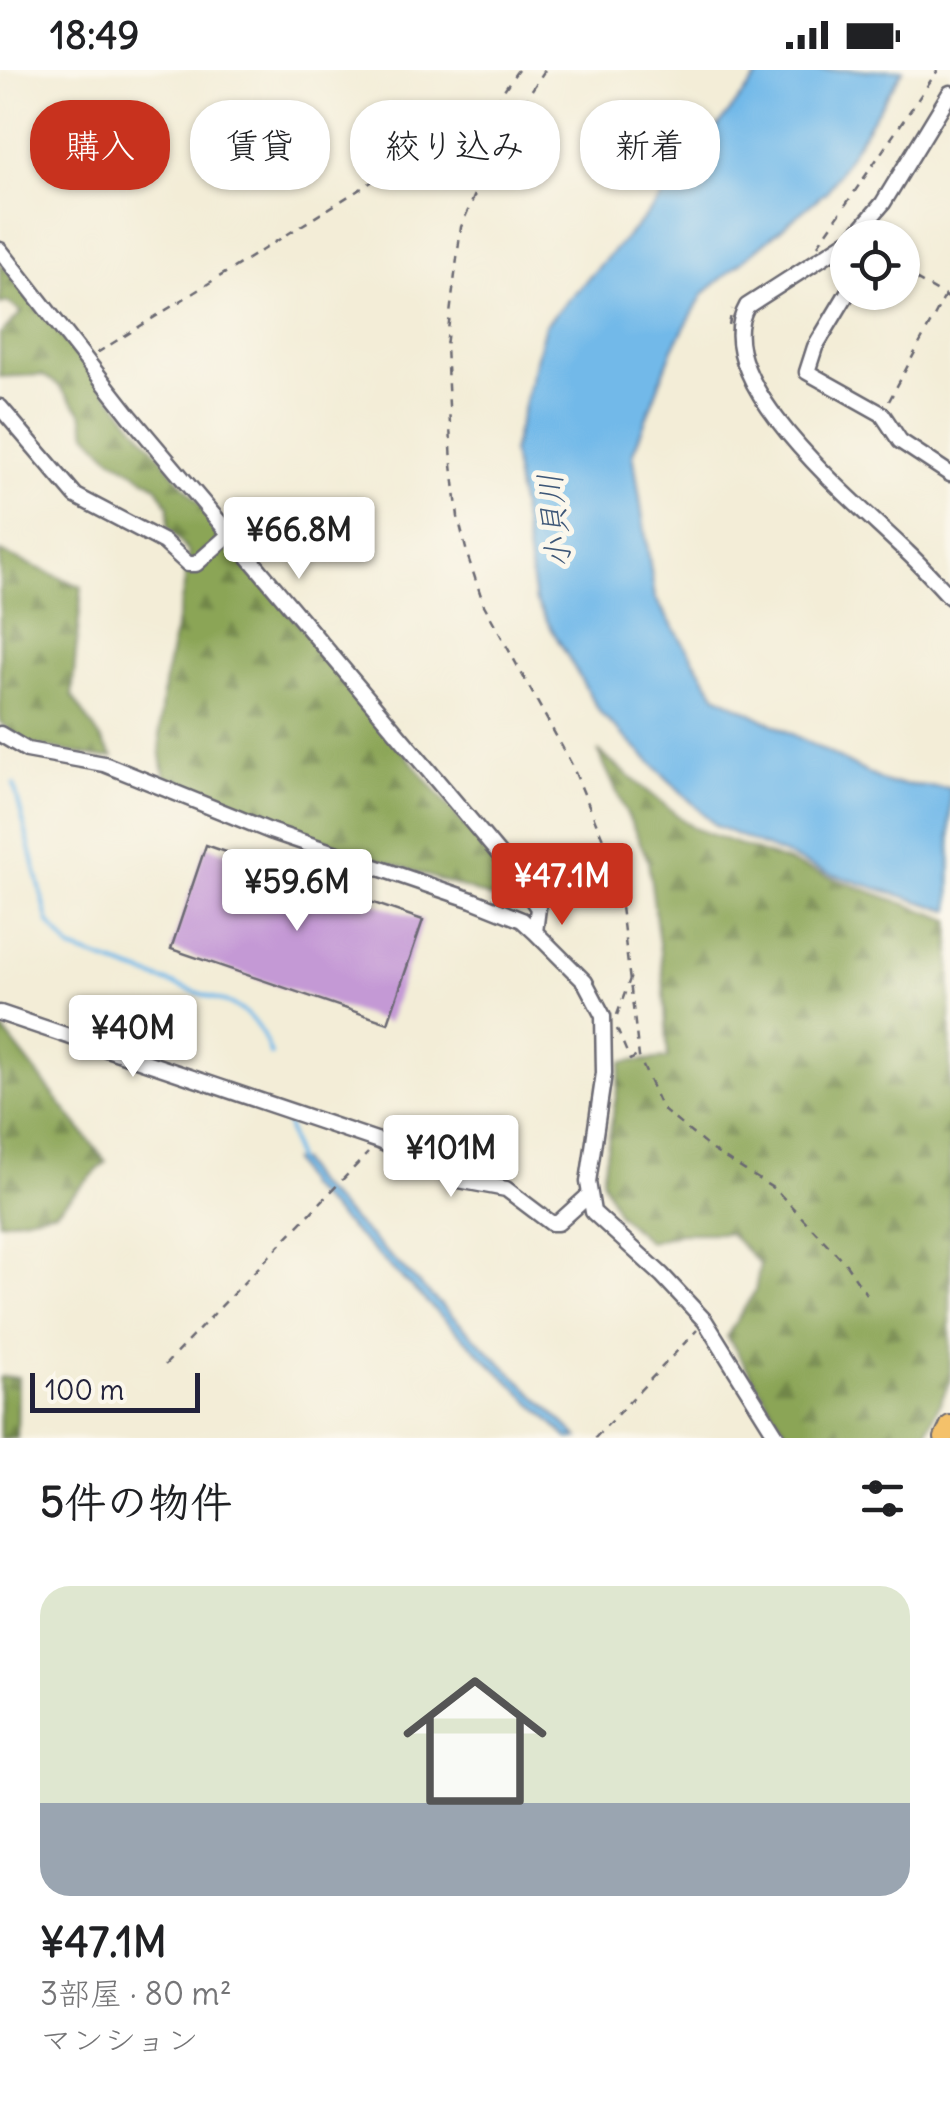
<!DOCTYPE html>
<html lang="ja">
<head>
<meta charset="utf-8">
<style>
	:root { --surface:#fff; --page:#f6f6f6; --text:#202124; --muted:#757577; --line:#e0e0e0; --accent:#c8321e }
	body { margin:0; font-family:Delius,"Klee One",sans-serif; background:var(--page); color:var(--text); height:100vh; display:flex; flex-direction:column; font-size:38px; white-space:nowrap }
	* { box-sizing:border-box; margin:0 }
	p { font-size:32px; color:var(--muted) }
	.icon { flex:none; width:55px; height:55px; fill:none; stroke:currentColor; stroke-width:2; stroke-linecap:round; stroke-linejoin:round }
	.map { position:relative; height:1368px; overflow:hidden }
	.details { display:flex; flex-direction:column; background:var(--surface); flex:1 }
	.details>* { flex:none }
	.top-card { position:absolute; left:30px; top:30px; width:890px; height:90px; display:flex; gap:20px }
	.tools { position:absolute; left:830px; top:150px; display:grid; gap:20px }
	.tools a { display:grid; place-items:center; width:90px; height:90px; border-radius:50%; background:var(--surface); box-shadow:0 2px 8px #0004; font-size:50px }
	.scale { position:absolute; left:30px; bottom:25px; width:170px; box-sizing:border-box; padding-left:10px; border:5px solid #22223b; border-top:0; font-size:28px; line-height:35px; white-space:nowrap; color:#22223b; -webkit-text-stroke:8px #fbf7ec; paint-order:stroke }
	.price { position:absolute; translate:-50% -85px; padding:0 22px; border-radius:10px; background:#fff; color:#222; font-size:32px; line-height:65px; filter:drop-shadow(0 2px 5px #0008) }
	.price::after { content:''; position:absolute; left:50%; top:60px; width:30px; height:22px; margin-left:-15px; background:inherit; clip-path:polygon(0 0,100% 0,50% 100%) }
	.price.active { background:var(--accent); color:#fff }
	ul { padding:0; list-style:none }
	li { display:grid; align-content:center; gap:20px; height:530px; padding:0 40px }
	li+li { border-top:2px solid var(--line) }
	li span { display:grid; place-items:center; height:310px; border-radius:30px; color:#555 }
	li>.icon { margin-inline-start:auto }
	span .icon { width:180px; height:180px; fill:#fffc; stroke-width:1 }
	li b { font-size:42px }
	h2 { display:flex; justify-content:space-between; align-items:center; height:120px; padding:0 40px; font-size:42px }
	.chip { padding:0 35px; border-radius:40px; background:var(--surface); box-shadow:0 2px 8px #0004; font-size:35px; line-height:90px }
	.chip.active { background:var(--accent); color:#fff }
	.status { display:flex; justify-content:space-between; align-items:center; height:70px; padding:0 50px; background:var(--surface); direction:ltr }
	.status svg { height:28px; fill:currentColor }
	.map>svg:first-child { display:block }
</style>
</head>
<body>
<div class="status"><b>18:49</b><svg viewBox="0 0 49 12"><path d="M0 12V9h3v3zM5 12V6h3v6zM10 12V3h3v9zM15 12V0h3v12zM26 1h20v11H26zM47 4h2v5h-2z"/></svg></div>
<div class="map">
<svg width="950" height="1368" viewBox="0 0 950 1368">
	<defs>
		<pattern id="forest-firs" width="22" height="20" patternUnits="userSpaceOnUse" patternTransform="scale(2.5)"><rect width="22" height="20" fill="#8ba557"/><path d="M5 1l3.5 6h-7zM16 11l3.5 6h-7z" fill="#718649"/></pattern>
	</defs>
	<rect width="100%" height="100%" fill="#fbf7ec"/>
	<filter id="ink" filterUnits="userSpaceOnUse"><feTurbulence type="fractalNoise" baseFrequency=".01" numOctaves="2"/><feDisplacementMap in="SourceGraphic" scale="20" xChannelSelector="R" yChannelSelector="G"/><feConvolveMatrix kernelMatrix="1 2 1 2 8 2 1 2 1" color-interpolation-filters="sRGB"/></filter>
	<filter id="wash" filterUnits="userSpaceOnUse"><feTurbulence type="fractalNoise" baseFrequency=".0048" numOctaves="4" result="noise"/><feDisplacementMap in="SourceGraphic" scale="40" xChannelSelector="R" yChannelSelector="G"/><feGaussianBlur stdDeviation="2.25" result="paint"/><feColorMatrix in="noise" values="0 0 0 0 0 0 0 0 0 0 0 0 0 0 0 0 0 1.4 0 .05"/><feComposite in="paint" operator="in"/></filter>
	<g filter="url(#wash)">
		<rect width="100%" height="100%" fill="#f3edd7"/>
		<path fill="url(#forest-firs)" stroke="#566449" stroke-width="2.5" d="M0,192L505,805L501,831L252,746L165,706C147,637 182,553 189,483L168,456L169,436L156,416L109,386L87,363L82,343L57,314L42,305L0,307V264L22,242L7,232L0,234Z
			M0,482L82,517L72,626L113,687L101,688L23,673L0,652Z
			M598,681L693,758L950,850V1311L924,1368H790L727,1266L755,1221L760,1194L729,1163H680L649,1172L618,1144L602,1109L622,992L668,988L663,904L648,790Z
			M0,956L106,1092L56,1141L0,1152Z
			M0,1307H18L17,1368H0Z"/>
		<path fill="#72b9e9" stroke="#4a6e92" stroke-width="2.5" d="M763,0H903L828,120L704,223L673,278L633,383L655,528L716,625L887,713L950,718V841L825,802L716,756L601,644L535,530L512,382L545,255L654,137Z
			M300,1091L312,1111L579,1368H568L306,1116L292,1091Z"/>
		<g fill="none" stroke-linecap="round" stroke-linejoin="round">
			<path stroke="#72b9e9" stroke-width="4" d="M14,715L49,853L71,879L231,934C255,947 262,959 271,985
				M285,1045L297,1094"/>
		</g>
		<g id="blocks">
			<path fill="#c499d5" d="M206,775L423,850L388,953L171,879Z"/>
		</g>
	</g>
	<g filter="url(#ink)">
		<use href="#blocks" fill-opacity="0" stroke="#6b6972" stroke-width="2.5"/>
		<g fill="none" stroke-linecap="round" stroke-linejoin="round">
			<g stroke="#6b6972" stroke-width="19">
				<path id="minor" d="M853,168L883,133L950,23
					M848,171L747,236C704,311 861,436 907,482C922,496 936,512 950,527
					M0,180L130,346L514,802L538,838L535,862
					M848,222L815,277L807,302L882,344L900,371L950,404
					M0,337L76,426L164,472L188,494H196L230,464
					M0,664L27,680L104,694L270,761L472,830L522,850L535,862L585,912L603,946L604,1003L588,1112L593,1142L662,1205L705,1251L778,1368
					M0,943L379,1071L459,1110L506,1119L551,1153H558L589,1125"/>
			</g>
			<g stroke="#6b6972" stroke-width="22">
				<path id="major" d="M944,1368L950,1355"/>
			</g>
			<path stroke="#6b6972" stroke-width="2.5" stroke-dasharray="8 8" stroke-linecap="butt" d="M545,0L497,73L461,157L446,276L452,395L458,447L468,487L484,535L571,693L606,776L619,820L639,987L662,1039L712,1080L776,1120L846,1194L866,1224
				M460,118L475,123
				M818,175L938,0
				M902,201L950,229
				M729,255L732,239
				M97,283L389,101L406,98L455,120L458,118C472,75 491,36 518,0
				M889,331L945,226
				M617,945L631,906
				M617,959L630,990L637,986
				M165,1295L368,1083
				M595,1368L697,1260"/>
			<use href="#minor" stroke="#fff" stroke-width="14"/>
			<use href="#major" stroke="#f4c16a" stroke-width="18"/>
		</g>
	</g>
	<g text-anchor="middle" dominant-baseline="central" stroke-width="10" stroke-linejoin="round" paint-order="stroke">
		<g font-size="32" font-style="italic" fill="#3e5778" stroke="#fbf7ec">
			<text transform="translate(554 451) rotate(-96)">小貝川</text>
		</g>
	</g>
</svg>
<div class="tools">
<a><svg class="icon" aria-label="locate" viewBox="0 0 24 24"><circle cx="12" cy="12" r="6"/><path d="M12 2v4M12 18v4M2 12h4M18 12h4"/></svg></a>
</div>
<div class="scale">100 m</div>
<b class="price" style="left:299px;top:512px">¥66.8M</b>
<b class="price active" style="left:562px;top:858px">¥47.1M</b>
<b class="price" style="left:297px;top:864px">¥59.6M</b>
<b class="price" style="left:133px;top:1010px">¥40M</b>
<b class="price" style="left:451px;top:1130px">¥101M</b>
<div class="top-card">
<a class="chip active">購入</a>
<a class="chip">賃貸</a>
<a class="chip">絞り込み</a>
<a class="chip">新着</a>
</div>
</div>
<section class="details">
<h2>5件の物件<svg class="icon" aria-label="filters" viewBox="0 0 24 24"><path d="M4 7h16M4 17h16"/><circle cx="9" cy="7" r="2"/><circle cx="15" cy="17" r="2"/></svg></h2>
<ul>
<li><span style="background:linear-gradient(#dfe7d0 70%,#9aa5b1 0)"><svg class="icon" aria-label="home" viewBox="0 0 24 24"><path d="M3 11l9-7 9 7M6 9v11h12V9"/></svg></span><div><b>¥47.1M</b><p>3部屋 · 80 m²</p><p>マンション</p></div></li>
</ul>
</section>
</body>
</html>
